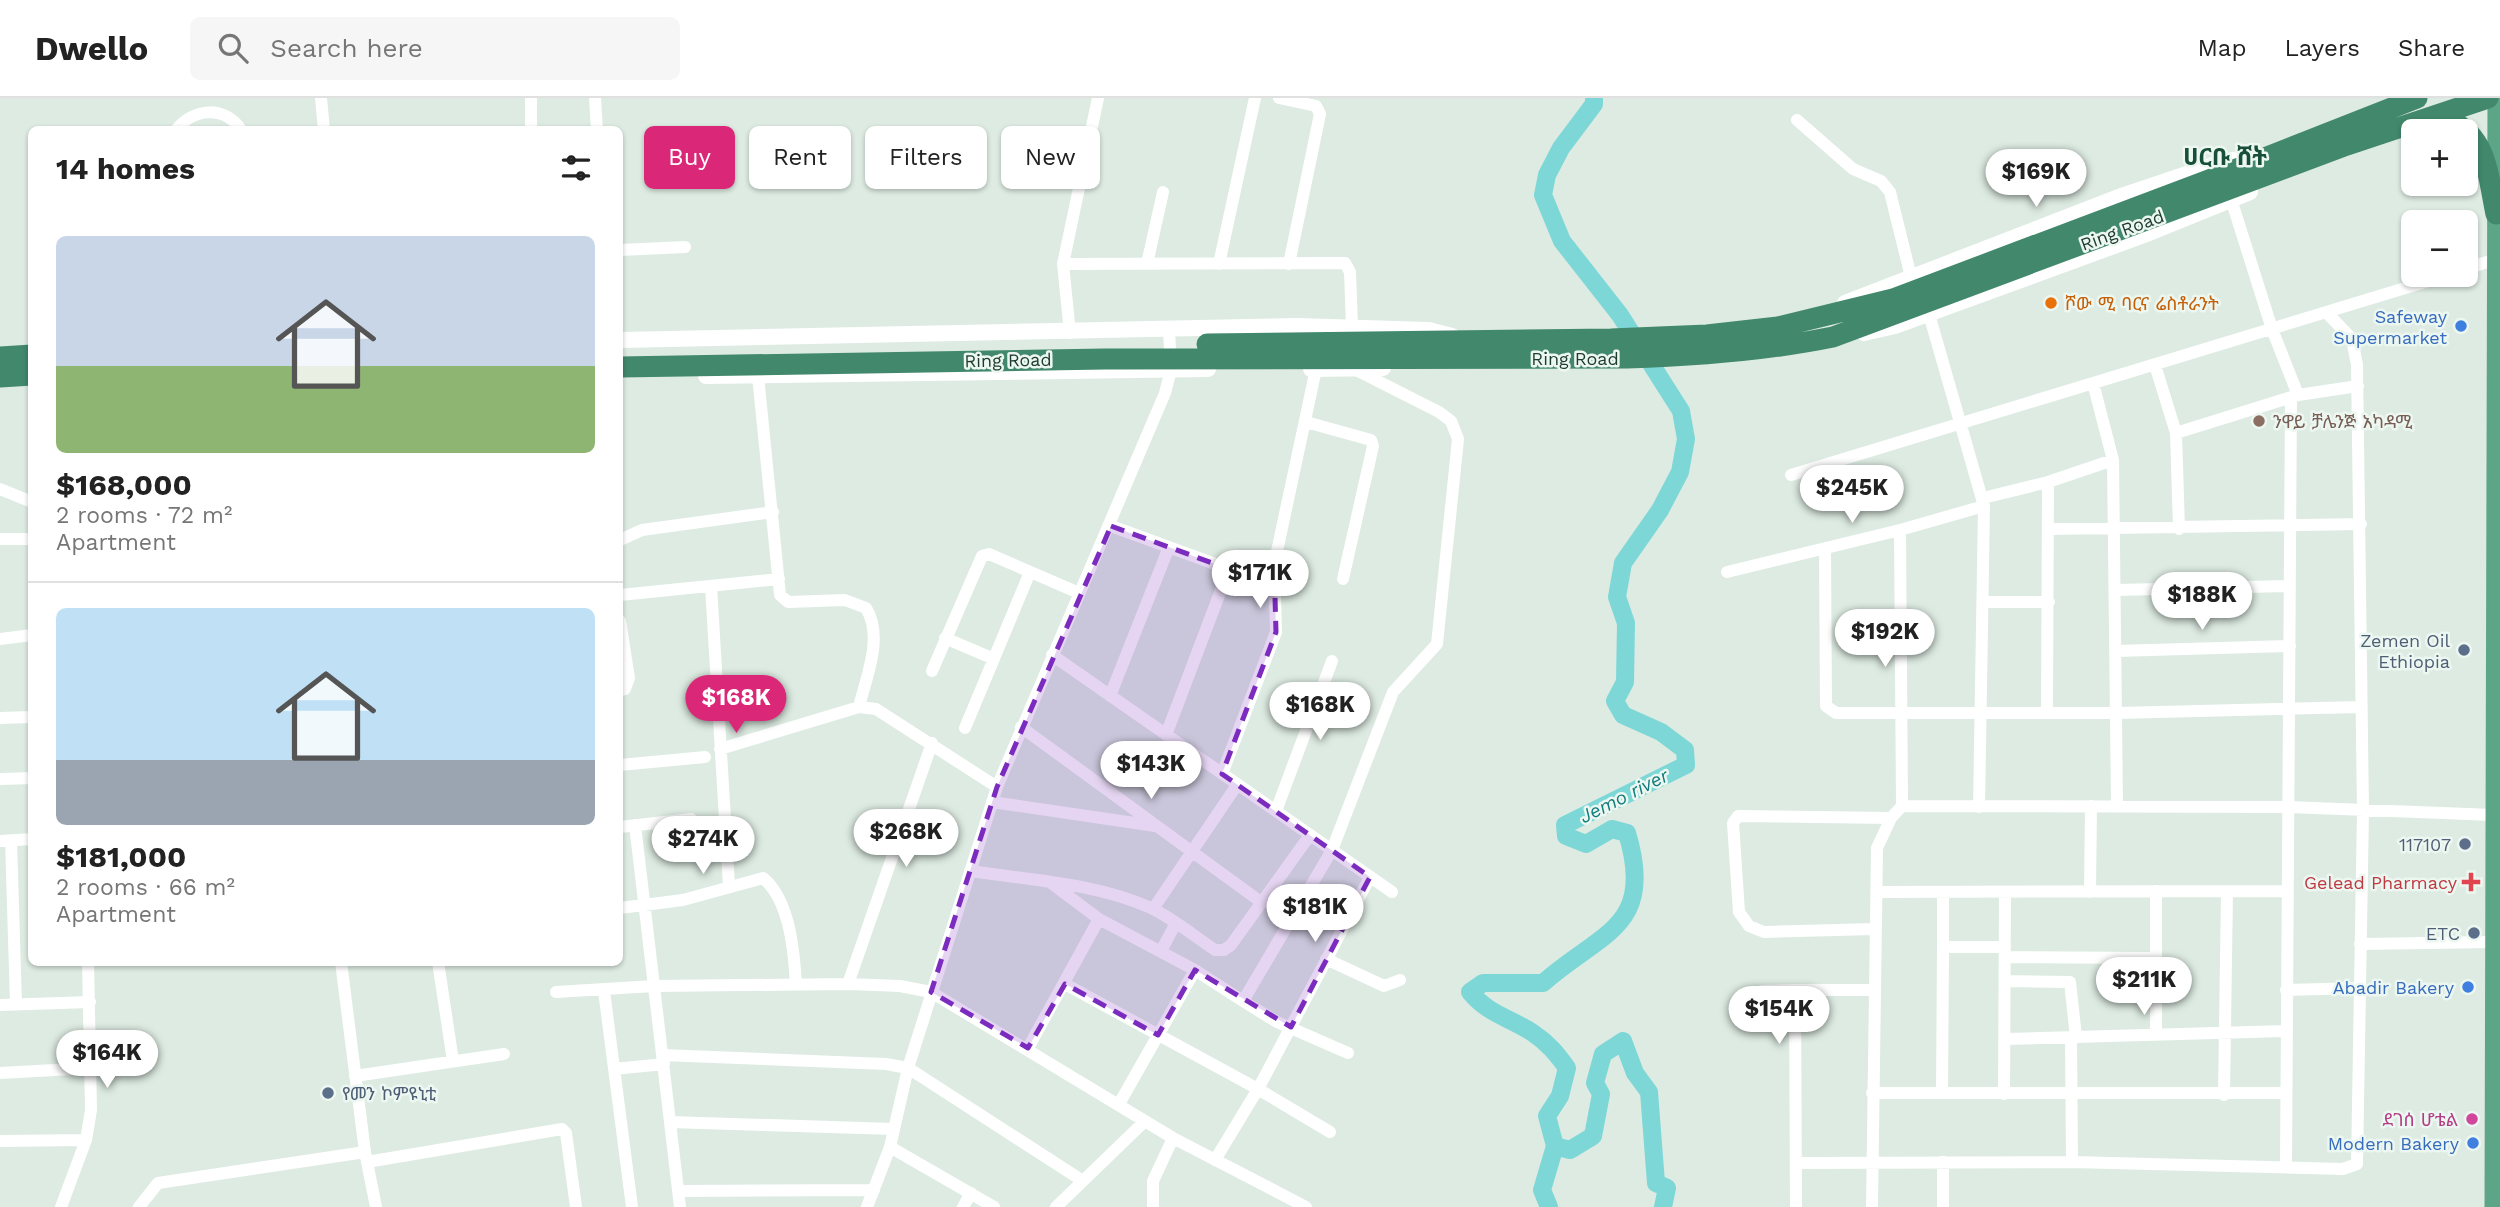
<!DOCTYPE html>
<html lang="en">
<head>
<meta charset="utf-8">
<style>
	:root { --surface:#fff; --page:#f6f6f6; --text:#222; --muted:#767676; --line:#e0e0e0; --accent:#db2777 }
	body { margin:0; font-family:"Work Sans","Noto Sans Ethiopic",sans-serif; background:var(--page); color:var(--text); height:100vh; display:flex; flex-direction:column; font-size:26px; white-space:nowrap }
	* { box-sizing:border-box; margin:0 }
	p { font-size:23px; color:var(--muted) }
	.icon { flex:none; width:38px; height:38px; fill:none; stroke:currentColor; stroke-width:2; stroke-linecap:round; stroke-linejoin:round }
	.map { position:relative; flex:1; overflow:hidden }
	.panel { position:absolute; left:28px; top:28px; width:595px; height:840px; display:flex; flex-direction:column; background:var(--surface); border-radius:10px; box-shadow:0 2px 5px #0004 }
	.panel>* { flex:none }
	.banner { position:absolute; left:644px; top:28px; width:665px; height:63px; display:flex; gap:14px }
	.buttons { position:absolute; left:2401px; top:21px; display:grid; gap:14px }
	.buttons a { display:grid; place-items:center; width:77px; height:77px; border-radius:10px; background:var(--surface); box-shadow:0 2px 5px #0004; font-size:35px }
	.price { position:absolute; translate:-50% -60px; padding:0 16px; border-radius:24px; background:#fff; color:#222; font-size:23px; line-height:46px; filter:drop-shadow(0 2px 4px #0008) }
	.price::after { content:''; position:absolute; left:50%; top:42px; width:21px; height:16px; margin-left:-10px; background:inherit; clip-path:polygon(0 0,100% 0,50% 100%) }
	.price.current { background:var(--accent); color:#fff }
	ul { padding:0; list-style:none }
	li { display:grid; align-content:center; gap:14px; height:371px; padding:0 28px }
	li+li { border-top:2px solid var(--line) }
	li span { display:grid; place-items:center; height:217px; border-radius:10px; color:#555 }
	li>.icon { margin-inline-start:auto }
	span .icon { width:126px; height:126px; fill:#fffc; stroke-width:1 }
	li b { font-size:30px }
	h2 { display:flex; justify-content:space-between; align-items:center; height:84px; padding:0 28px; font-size:30px }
	.tag { padding:0 24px; border-radius:10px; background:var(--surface); box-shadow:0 2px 5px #0004; font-size:24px; line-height:63px }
	.tag.current { background:var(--accent); color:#fff }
	header { display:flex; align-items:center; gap:42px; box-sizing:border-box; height:98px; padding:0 35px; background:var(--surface); border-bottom:2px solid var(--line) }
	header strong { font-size:33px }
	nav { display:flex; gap:38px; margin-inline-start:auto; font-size:24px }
	.search { width:490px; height:63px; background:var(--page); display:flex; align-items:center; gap:18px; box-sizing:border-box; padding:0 24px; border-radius:10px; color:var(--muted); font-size:26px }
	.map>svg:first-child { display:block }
</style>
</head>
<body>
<header>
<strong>Dwello</strong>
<div class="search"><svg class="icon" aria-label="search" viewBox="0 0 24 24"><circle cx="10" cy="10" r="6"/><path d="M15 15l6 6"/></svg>Search here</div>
<nav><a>Map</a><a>Layers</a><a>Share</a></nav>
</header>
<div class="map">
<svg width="2500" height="1109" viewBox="0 0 2500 1109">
	<rect width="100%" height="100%" fill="#ddebe2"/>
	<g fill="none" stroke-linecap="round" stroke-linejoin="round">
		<path stroke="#7dd7d7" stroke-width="18" d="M1555,1048L1570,1052L1593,1038L1601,996L1595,985L1603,956L1623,943L1635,975L1649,994L1656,1085L1667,1090L1663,1109
			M1549,1109L1542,1092L1555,1048L1547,1018L1560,998L1567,970C1557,956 1548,945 1533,935C1509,919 1489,917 1470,894L1483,885H1543C1600,834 1656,830 1627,735L1612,731L1586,746L1566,738L1565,727L1686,667L1685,652L1661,634L1623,617L1615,603L1625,584L1626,525L1617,499L1623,465L1660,412L1680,374L1686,341L1681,313L1620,217L1562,143L1543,97L1547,77L1561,50L1594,6V0"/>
		<path stroke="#fff" stroke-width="12" d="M321,0L324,32
			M595,0L597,32
			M1279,0L1316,8L1320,16L1289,166
			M1797,22L1853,71L1881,83L1890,94L1911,179
			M176,32C193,10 225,7 241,32
			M531,32V0
			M2231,101L2272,231L2298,297
			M620,152L685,149
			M1063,166L1345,165L1350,174L1352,228
			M1147,166L1163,94
			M1219,166L1255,0
			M2466,171L2496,161
			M1929,216L1984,408L1979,709
			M1070,235L1063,166L1098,0
			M2155,267L2176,335L2179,431
			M758,278L780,497L788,504L845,502L866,510C884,539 866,579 859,609
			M2093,285L2113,362L2117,707
			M1306,324L1371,342L1373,348L1343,481
			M2176,335L2298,297L2358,288
			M1791,377L2448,177
			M0,391L32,404
			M1983,400L2048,384L2113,362
			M1111,428L1270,486
			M2048,431L2361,426
			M1900,432L1902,708
			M0,441H32
			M620,442L642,432L773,414
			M1825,451L1826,608L1836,615H2118L2361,609
			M1727,474L1900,432L1984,408
			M711,488L729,788
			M2116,492L2288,488
			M620,497L779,481
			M1983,504H2049
			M620,523L629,580L625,591L620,592
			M945,540L994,561
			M0,541L32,537
			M2116,553L2290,548
			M1052,557L1392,794
			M932,573L982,458L989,456L1079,495
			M1110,598L1169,449
			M2047,615L2048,384
			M0,620L32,619
			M1021,629L1261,804
			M965,630L1030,474
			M1166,637L1229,471
			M720,651L859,609L876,611L997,689
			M620,667L705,659
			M1222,676L1276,534L1275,499L1270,486L1316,271
			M0,681L32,680
			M992,704L1155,728
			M1276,713L1332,563
			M635,727L680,1109
			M620,729L691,721
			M11,742L16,906
			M0,743L32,741
			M970,773C1030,782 1095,785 1151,810C1174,821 1194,838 1215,852H1224L1231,847L1310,737
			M1051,785L1099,821L1195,872L1243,903L1332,752L1393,594L1437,546L1458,341L1451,323L1439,314L1356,272
			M2156,793V935
			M1877,794L2288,793
			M2090,794L2091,708
			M620,810L683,802L763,780C790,802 794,854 796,886
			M1153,811L1237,687
			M1875,831L1764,834L1749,828L1739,814L1733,725L1738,718L1891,720
			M2360,846L2494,844
			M1943,849V794
			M1161,853L1176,825
			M2005,859L2156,860
			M1326,861L1384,888L1400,882
			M341,864L365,1054L376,1109
			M438,864L453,963
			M2005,883L2070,884L2076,939
			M848,886L932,645
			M1065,886L1258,991L1330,1034
			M2286,892L2360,890
			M604,893L632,1109
			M1762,893L1795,892
			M556,894L654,888L848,886L900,888L931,894L1173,1040L1306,1109
			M1243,903L1277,924L1348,955
			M0,907L90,904
			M2071,939L2072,1064
			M2005,941L2284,933
			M1028,950L1099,821
			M662,957L886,966L908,970L1083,1083
			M614,971L664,966
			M0,975L91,970
			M355,978L504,956
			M1872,995H2284
			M1942,995L1943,849H2005
			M2004,996L2005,794
			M2224,997L2227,794
			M1119,1006L1195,872
			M670,1024L894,1031
			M0,1043L86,1042
			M890,1049L994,1109
			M1215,1062L1258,991L1370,779
			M367,1064L562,1031L566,1035L576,1109
			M1797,1065L2072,1064L2343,1071L2357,1066L2363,713L2357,267L2352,241L2327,215
			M2286,1068L2291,299
			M679,1093L874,1092
			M61,1109L86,1042L91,1012L88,864
			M139,1109L158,1085L365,1054
			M867,1109L890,1049L908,970L997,689L1165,295L1171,272L1169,232
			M963,1109L971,1095
			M1056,1109L1145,1023
			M1153,1109V1083L1173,1040
			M1796,1109L1795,892H1874
			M1872,1109L1877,750L1891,720L1902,708L2289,709L2493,717
			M1943,1109V1064"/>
		<path stroke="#fff" stroke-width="16" d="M1845,205L2124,97L2222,64L2255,58
			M1864,235L1895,228L2144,137L2250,94
			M620,242L1297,228L1429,232L1452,238
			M1311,271L1383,270
			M706,278L1208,271"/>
		<path stroke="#5ca687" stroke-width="19" d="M2494,1109L2497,0"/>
		<path stroke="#41886c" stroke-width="21" d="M2439,18C2487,32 2487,73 2496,116
			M1207,246L1611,241L1707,237L1778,229L1893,201L2206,83L2417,0
			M0,259L32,257
			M620,269L1105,261L1627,260C1697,258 1764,253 1833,239L2347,47L2488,0
			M0,279L32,277"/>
	</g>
	<path fill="#7b2cbf" fill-opacity="0.2" stroke="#7b2cbf" stroke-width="5" stroke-dasharray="14 9" stroke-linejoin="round" d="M1111,428L1270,486L1275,499L1276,534L1222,676L1370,779L1291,929L1195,872L1158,937L1065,886L1028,950L931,894L997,689Z"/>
	<circle fill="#e8710a" stroke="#edf7f1" stroke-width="2.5" cx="2051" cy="205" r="7"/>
	<g fill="#3f7fe0" stroke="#edf7f1" stroke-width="2.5">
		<circle cx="2461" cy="228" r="7"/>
		<circle cx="2468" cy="889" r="7"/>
		<circle cx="2473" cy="1045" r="7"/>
	</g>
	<circle fill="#8d6e63" stroke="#edf7f1" stroke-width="2.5" cx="2259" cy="323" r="7"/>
	<g fill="#5c6f8a" stroke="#edf7f1" stroke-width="2.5">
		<circle cx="2464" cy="552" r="7"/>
		<circle cx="2465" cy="746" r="7"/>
		<circle cx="2474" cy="835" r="7"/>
		<circle cx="328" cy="995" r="7"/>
	</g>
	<path fill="#e0444e" stroke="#edf7f1" stroke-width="2.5" d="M2467.5 773.5h7v7h7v7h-7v7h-7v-7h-7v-7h7z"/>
	<circle fill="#d1479c" stroke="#edf7f1" stroke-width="2.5" cx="2472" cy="1021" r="7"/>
	<g text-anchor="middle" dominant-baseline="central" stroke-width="5" stroke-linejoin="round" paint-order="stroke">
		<g font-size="18" fill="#1d3c2e" stroke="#edf7f1">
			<text transform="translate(2122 132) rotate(-20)">Ring Road</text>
			<text x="1575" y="260">Ring Road</text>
			<text transform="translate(1008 262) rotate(-1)">Ring Road</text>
		</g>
		<g font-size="18" fill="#c56008" stroke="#edf7f1" text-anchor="start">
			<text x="2065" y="205">ሾው ሚ ባርና ሬስቶራንት</text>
		</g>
		<g font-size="18" fill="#366cbe" stroke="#edf7f1" text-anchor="end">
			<text x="2447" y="218">Safeway<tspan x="2447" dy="21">Supermarket</tspan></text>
			<text x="2454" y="889">Abadir Bakery</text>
			<text x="2459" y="1045">Modern Bakery</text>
		</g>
		<g font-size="18" fill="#785e54" stroke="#edf7f1" text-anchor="start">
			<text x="2273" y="323">ንዋይ ቻሌንጅ አካዳሚ</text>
		</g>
		<g font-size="18" fill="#4e5e75" stroke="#edf7f1" text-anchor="end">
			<text x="2450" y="542">Zemen Oil<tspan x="2450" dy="21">Ethiopia</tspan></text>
			<text x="2451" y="746">117107</text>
			<text x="2460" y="835">ETC</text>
			<text x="342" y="995" text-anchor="start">የመን ኮምዩኒቲ</text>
		</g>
		<g font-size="18" fill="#be3a42" stroke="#edf7f1" text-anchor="end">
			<text x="2457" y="784">Gelead Pharmacy</text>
		</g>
		<g font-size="18" fill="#b23c85" stroke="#edf7f1" text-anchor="end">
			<text x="2458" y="1021">ደገሰ ሆቴል</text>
		</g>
		<g font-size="19" font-style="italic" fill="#117c7d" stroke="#edf7f1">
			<text transform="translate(1624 698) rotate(-27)">Jemo river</text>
		</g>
		<g font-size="24" font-weight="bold" fill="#174f39" stroke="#edf7f1">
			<text x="2225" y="59">ሀርቡ ሸት</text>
		</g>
	</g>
</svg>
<div class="buttons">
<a>+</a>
<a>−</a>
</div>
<b class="price" style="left:2036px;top:111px">$169K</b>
<b class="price" style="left:1852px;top:427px">$245K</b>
<b class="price" style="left:1260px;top:512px">$171K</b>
<b class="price" style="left:2202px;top:534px">$188K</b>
<b class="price" style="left:1885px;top:571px">$192K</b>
<b class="price current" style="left:736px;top:637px">$168K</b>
<b class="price" style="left:1320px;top:644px">$168K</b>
<b class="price" style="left:1151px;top:703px">$143K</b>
<b class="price" style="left:906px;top:771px">$268K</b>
<b class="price" style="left:703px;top:778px">$274K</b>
<b class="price" style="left:1315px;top:846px">$181K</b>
<b class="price" style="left:2144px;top:919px">$211K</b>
<b class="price" style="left:1779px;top:948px">$154K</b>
<b class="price" style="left:107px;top:992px">$164K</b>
<div class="banner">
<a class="tag current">Buy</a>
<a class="tag">Rent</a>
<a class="tag">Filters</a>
<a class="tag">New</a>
</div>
<section class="panel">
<h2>14 homes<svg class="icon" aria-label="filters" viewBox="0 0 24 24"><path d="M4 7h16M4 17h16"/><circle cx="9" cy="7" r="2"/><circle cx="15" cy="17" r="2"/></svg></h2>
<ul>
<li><span style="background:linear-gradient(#c9d6e8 60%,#8fb573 0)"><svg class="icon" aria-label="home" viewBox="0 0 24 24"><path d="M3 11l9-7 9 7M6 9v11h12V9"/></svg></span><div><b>$168,000</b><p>2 rooms · 72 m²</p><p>Apartment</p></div></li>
<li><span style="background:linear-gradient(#bfe0f5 70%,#9aa5b1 0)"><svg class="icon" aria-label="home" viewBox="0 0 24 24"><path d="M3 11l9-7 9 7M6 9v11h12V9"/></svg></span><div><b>$181,000</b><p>2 rooms · 66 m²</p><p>Apartment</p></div></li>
</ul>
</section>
</div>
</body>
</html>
